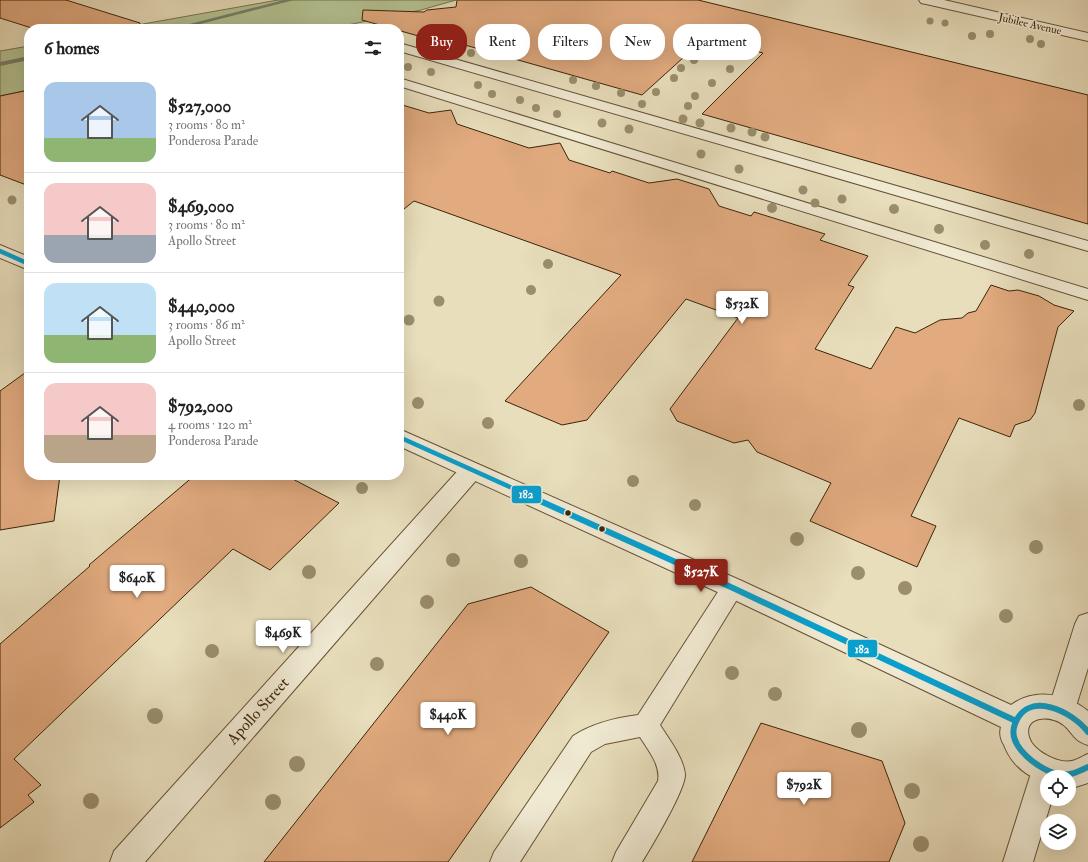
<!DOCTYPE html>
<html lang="en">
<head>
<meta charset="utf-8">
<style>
	:root { --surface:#fff; --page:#f2f2f2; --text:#202124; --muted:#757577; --line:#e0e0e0; --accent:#8f2418 }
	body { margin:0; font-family:"IM FELL Double Pica",serif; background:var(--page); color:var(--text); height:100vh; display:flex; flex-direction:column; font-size:15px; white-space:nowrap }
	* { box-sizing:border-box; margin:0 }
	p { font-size:13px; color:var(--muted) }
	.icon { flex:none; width:22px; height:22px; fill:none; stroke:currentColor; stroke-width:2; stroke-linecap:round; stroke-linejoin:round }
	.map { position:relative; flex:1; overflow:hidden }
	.panel { position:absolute; left:24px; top:24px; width:380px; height:456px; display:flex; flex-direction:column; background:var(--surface); border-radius:16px; box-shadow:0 4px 16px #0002 }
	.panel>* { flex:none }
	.guide { position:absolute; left:416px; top:24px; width:380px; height:36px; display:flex; gap:8px }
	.tools { position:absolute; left:1040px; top:770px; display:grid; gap:8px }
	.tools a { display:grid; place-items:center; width:36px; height:36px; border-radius:50%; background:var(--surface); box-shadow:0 4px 16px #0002; font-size:20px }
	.price { position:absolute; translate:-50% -34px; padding:0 9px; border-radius:4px; background:#fff; color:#222; font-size:13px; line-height:26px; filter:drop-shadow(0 1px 2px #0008) }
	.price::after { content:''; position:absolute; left:50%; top:24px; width:12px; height:9px; margin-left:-6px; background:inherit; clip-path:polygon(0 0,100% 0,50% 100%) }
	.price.selected { background:var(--accent); color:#fff }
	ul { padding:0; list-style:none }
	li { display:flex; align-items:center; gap:12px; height:100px; padding:0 20px }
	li+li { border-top:1px solid var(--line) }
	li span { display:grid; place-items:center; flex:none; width:112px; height:80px; border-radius:12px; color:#555 }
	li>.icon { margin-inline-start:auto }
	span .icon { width:48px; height:48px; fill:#fffc; stroke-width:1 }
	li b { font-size:17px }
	h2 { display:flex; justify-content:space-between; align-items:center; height:48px; padding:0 20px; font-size:17px }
	.pill { padding:0 14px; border-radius:16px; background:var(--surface); box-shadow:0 4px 16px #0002; font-size:14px; line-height:36px }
	.pill.selected { background:var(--accent); color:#fff }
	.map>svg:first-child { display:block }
</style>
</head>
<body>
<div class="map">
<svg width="1088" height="862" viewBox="0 0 1088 862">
	<rect width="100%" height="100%" fill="#e8debc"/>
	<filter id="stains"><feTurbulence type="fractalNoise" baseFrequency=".005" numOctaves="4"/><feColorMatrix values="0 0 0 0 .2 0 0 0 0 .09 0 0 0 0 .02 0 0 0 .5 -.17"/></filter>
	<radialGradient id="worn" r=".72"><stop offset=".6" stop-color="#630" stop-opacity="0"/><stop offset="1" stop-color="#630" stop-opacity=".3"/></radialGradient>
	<path fill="#b4c292" stroke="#78734e" d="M278,0H456L421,10L328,29H115Z
		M29,46V90L0,96V51Z"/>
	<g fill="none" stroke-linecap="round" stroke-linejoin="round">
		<path fill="#737f6e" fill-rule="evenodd" d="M284,0H294L181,29H170Z
			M29,56V60L0,66V62Z"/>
	</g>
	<path fill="#e1aa7f" stroke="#3d240a" d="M0,0H66L140,23L139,29H35L0,18Z
		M457,0H698L1088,95V224L702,114L763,53L705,38L642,95L433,36L429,39L362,20L363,10L424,12L427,10L456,7Z
		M29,90V186L0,175V96Z
		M399,104L429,113L451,110L457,124L529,148L560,143L569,160L610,173L612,171L649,183L677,179L709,189L719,206L751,216L754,212L825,234L820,240L868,256L848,285L854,287L815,349L871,369L896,327L915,333L940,320L962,318L968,313L976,311L991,285L1009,291L1018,290L1039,296L1054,305L1074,311L1058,327L1035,413L1030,420L1015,425L1010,437L959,418L911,516L936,526L917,567L810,521L831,483L757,452L748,440L734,443L677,421L670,409L738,318L686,299L587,420L562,425L505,401L621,275L414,201L399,213Z
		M29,370V475H60L54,521L0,530V391Z
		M195,475H285L339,503L270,570L233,549L14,759L41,785L28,795L34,802L0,828V644L90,566L89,565Z
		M531,587L609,632L448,862H264L468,604Z
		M761,723L882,761L905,823L889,862H692Z"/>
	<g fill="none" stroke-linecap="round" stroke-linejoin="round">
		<g stroke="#685236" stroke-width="2">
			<path id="service" d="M399,43L1088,241V251L399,51Z
				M399,78L1088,289V300L399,86Z
				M733,579L741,581L744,588L660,725C669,739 683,757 685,774C686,789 651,847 642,862H612L616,852L658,781C661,765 648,750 640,737L605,744L591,752L520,862H490L494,852L573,736C593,723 615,718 638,715L725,581Z"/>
		</g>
		<g stroke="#685236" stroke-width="2">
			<path id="minor" d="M919,0H944L1088,33V41L926,4L921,3Z
				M471,463L479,465L482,471L479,477L145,862H110L114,851L463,465Z
				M1088,613V668L1072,719L1062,722L1052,719L1048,710L1075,624L1079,616Z
				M1046,757L1056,761L1060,770L1058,777H1047V799H1052L1033,862H1003L1032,770L1036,761Z"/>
		</g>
		<g stroke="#685236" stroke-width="2">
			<path id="tertiary" d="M0,245L29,257V270L0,258Z
				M399,429L742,581L1011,705C1034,688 1066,693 1088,711V745C1085,744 1082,743 1079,741C1071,736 1068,724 1054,720C1041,716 1024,720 1029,737C1033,751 1058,764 1072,761C1077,760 1083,756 1088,754V783L1069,789V777H1047V784C1027,776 1012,766 1004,745C1001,740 999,734 1001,727L724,595L399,446Z"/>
		</g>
		<use href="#service" fill="#f0ead3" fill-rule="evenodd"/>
		<use href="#minor" fill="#f0ead3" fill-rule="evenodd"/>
		<use href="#tertiary" fill="#f0ead3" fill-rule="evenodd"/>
		<g stroke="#f0ead3" stroke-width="8">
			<path id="bus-1-far1" d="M0,251L29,264
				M399,437L521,492"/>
		</g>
		<g stroke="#f0ead3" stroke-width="9">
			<path id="bus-1" d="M518,491L733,588L1016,721
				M1088,732C1073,712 1028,689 1015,724C1006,746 1040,771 1059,774C1070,776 1078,772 1088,767"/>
		</g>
		<use href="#bus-1-far1" stroke="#099fcd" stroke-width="4.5"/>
		<use href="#bus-1" stroke="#099fcd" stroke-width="6"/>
	</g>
	<g fill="#9a8e6d">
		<circle cx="930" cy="21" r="3.5"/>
		<circle cx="945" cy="23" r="3.5"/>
		<circle cx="990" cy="34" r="4"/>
		<circle cx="972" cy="36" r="4"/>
		<circle cx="1030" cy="39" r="4"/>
		<circle cx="1041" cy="44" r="4"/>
		<circle cx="444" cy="45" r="4"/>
		<circle cx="456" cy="47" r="4"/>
		<circle cx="471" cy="53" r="4"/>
		<circle cx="694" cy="60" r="4"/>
		<circle cx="408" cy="67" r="4"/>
		<circle cx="681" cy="68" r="4"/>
		<circle cx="730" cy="69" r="4"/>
		<circle cx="431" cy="72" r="4"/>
		<circle cx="674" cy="78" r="4"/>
		<circle cx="573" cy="80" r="4"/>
		<circle cx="712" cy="83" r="4"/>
		<circle cx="478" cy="85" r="4"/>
		<circle cx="596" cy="86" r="4"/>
		<circle cx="656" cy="92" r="4"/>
		<circle cx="621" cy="93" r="4"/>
		<circle cx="492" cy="94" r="4"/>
		<circle cx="695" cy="96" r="4"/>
		<circle cx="520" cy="100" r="4"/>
		<circle cx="642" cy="104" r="4"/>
		<circle cx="688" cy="106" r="4"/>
		<circle cx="536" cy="108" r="4"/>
		<circle cx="557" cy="114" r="4"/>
		<circle cx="683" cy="119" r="4.5"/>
		<circle cx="602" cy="123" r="4.5"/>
		<circle cx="700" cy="123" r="4.5"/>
		<circle cx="731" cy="128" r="4.5"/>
		<circle cx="629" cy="129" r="4.5"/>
		<circle cx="752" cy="132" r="4.5"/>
		<circle cx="765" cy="137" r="4.5"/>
		<circle cx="701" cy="154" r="4.5"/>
		<circle cx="739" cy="169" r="4.5"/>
		<circle cx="803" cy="190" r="4.5"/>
		<circle cx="842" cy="199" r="4.5"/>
		<circle cx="12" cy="200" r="4.5"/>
		<circle cx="815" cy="203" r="4.5"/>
		<circle cx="772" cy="208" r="5"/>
		<circle cx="894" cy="209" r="5"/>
		<circle cx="939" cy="229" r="5"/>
		<circle cx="985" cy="245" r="5"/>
		<circle cx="1029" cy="254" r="5"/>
		<circle cx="548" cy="264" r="5"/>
		<circle cx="531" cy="290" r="5"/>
		<circle cx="439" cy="301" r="5.5"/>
		<circle cx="409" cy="320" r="5.5"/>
		<circle cx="418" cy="403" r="6"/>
		<circle cx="1079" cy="405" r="6"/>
		<circle cx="488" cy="423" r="6"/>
		<circle cx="633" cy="481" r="6"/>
		<circle cx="362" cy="488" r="6"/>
		<circle cx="695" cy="505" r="6"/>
		<circle cx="797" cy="539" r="7"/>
		<circle cx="1036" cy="547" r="7"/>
		<circle cx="453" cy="560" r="7"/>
		<circle cx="521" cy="561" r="7"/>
		<circle cx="309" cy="572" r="7"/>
		<circle cx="858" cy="573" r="7"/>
		<circle cx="905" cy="588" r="7"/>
		<circle cx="427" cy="602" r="7"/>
		<circle cx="1006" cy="616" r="7"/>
		<circle cx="212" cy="651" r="7"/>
		<circle cx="377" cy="664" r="7"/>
		<circle cx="732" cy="673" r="7"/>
		<circle cx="775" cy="694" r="7"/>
		<circle cx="155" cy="716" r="8"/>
		<circle cx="859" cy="730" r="8"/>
		<circle cx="297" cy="764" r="8"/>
		<circle cx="912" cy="791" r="8"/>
		<circle cx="91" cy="801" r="8"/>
		<circle cx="273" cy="802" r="8"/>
		<circle cx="921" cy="844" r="8"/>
	</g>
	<g fill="#3d240a" stroke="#f0ead3" stroke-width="1.5">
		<circle cx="568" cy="513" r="3.5"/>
		<circle cx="602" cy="529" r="3.5"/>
	</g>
	<g text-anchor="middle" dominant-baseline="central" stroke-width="3.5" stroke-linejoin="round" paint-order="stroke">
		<g font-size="11" fill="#3d240a" stroke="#f0ead3">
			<text transform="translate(1030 24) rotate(13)">Jubilee Avenue</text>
		</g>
		<g font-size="16" fill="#3d240a" stroke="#f0ead3">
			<text transform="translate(258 711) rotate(-48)">Apollo Street</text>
		</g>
	</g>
	<g stroke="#f0ead3" stroke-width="1.5">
		<rect x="511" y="485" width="31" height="19" rx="4" fill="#099fcd"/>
		<rect x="847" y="639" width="31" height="19" rx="4" fill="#099fcd"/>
	</g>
	<g font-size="11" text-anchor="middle" font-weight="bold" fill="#fff">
		<text x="526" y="498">182</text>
		<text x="862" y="653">182</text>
	</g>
	<rect width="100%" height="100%" filter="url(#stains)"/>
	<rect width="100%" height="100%" fill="url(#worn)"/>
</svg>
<div class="tools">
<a><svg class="icon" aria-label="locate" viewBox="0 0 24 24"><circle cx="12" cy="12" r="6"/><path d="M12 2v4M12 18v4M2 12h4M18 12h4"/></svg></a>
<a><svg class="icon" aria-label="layers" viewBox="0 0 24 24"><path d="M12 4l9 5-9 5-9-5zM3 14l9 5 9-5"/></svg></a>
</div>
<b class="price" style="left:742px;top:325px">$532K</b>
<b class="price selected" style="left:701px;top:593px">$527K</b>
<b class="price" style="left:137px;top:599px">$640K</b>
<b class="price" style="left:283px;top:654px">$469K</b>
<b class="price" style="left:448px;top:736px">$440K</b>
<b class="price" style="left:804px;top:806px">$792K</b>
<div class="guide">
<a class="pill selected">Buy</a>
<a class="pill">Rent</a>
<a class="pill">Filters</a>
<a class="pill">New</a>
<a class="pill">Apartment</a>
</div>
<section class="panel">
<h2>6 homes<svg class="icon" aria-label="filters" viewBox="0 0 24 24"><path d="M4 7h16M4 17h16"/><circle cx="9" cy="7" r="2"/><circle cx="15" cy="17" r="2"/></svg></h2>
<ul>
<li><span style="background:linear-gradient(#a9c7e8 70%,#8fb573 0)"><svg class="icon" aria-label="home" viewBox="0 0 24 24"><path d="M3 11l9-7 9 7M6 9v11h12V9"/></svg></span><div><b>$527,000</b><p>3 rooms · 80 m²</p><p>Ponderosa Parade</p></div></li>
<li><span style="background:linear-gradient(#f6c9c9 65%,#9aa5b1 0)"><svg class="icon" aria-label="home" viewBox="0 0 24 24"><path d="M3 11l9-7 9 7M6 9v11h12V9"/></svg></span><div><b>$469,000</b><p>3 rooms · 80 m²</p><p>Apollo Street</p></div></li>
<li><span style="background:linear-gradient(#bfe0f5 65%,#8fb573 0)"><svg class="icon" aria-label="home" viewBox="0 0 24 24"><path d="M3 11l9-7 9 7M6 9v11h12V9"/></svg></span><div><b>$440,000</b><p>3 rooms · 86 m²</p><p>Apollo Street</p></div></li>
<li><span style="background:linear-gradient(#f6c9c9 65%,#b9a48a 0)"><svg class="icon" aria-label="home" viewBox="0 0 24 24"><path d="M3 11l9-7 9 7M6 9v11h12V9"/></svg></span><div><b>$792,000</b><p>4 rooms · 120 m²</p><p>Ponderosa Parade</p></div></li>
</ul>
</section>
</div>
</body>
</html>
